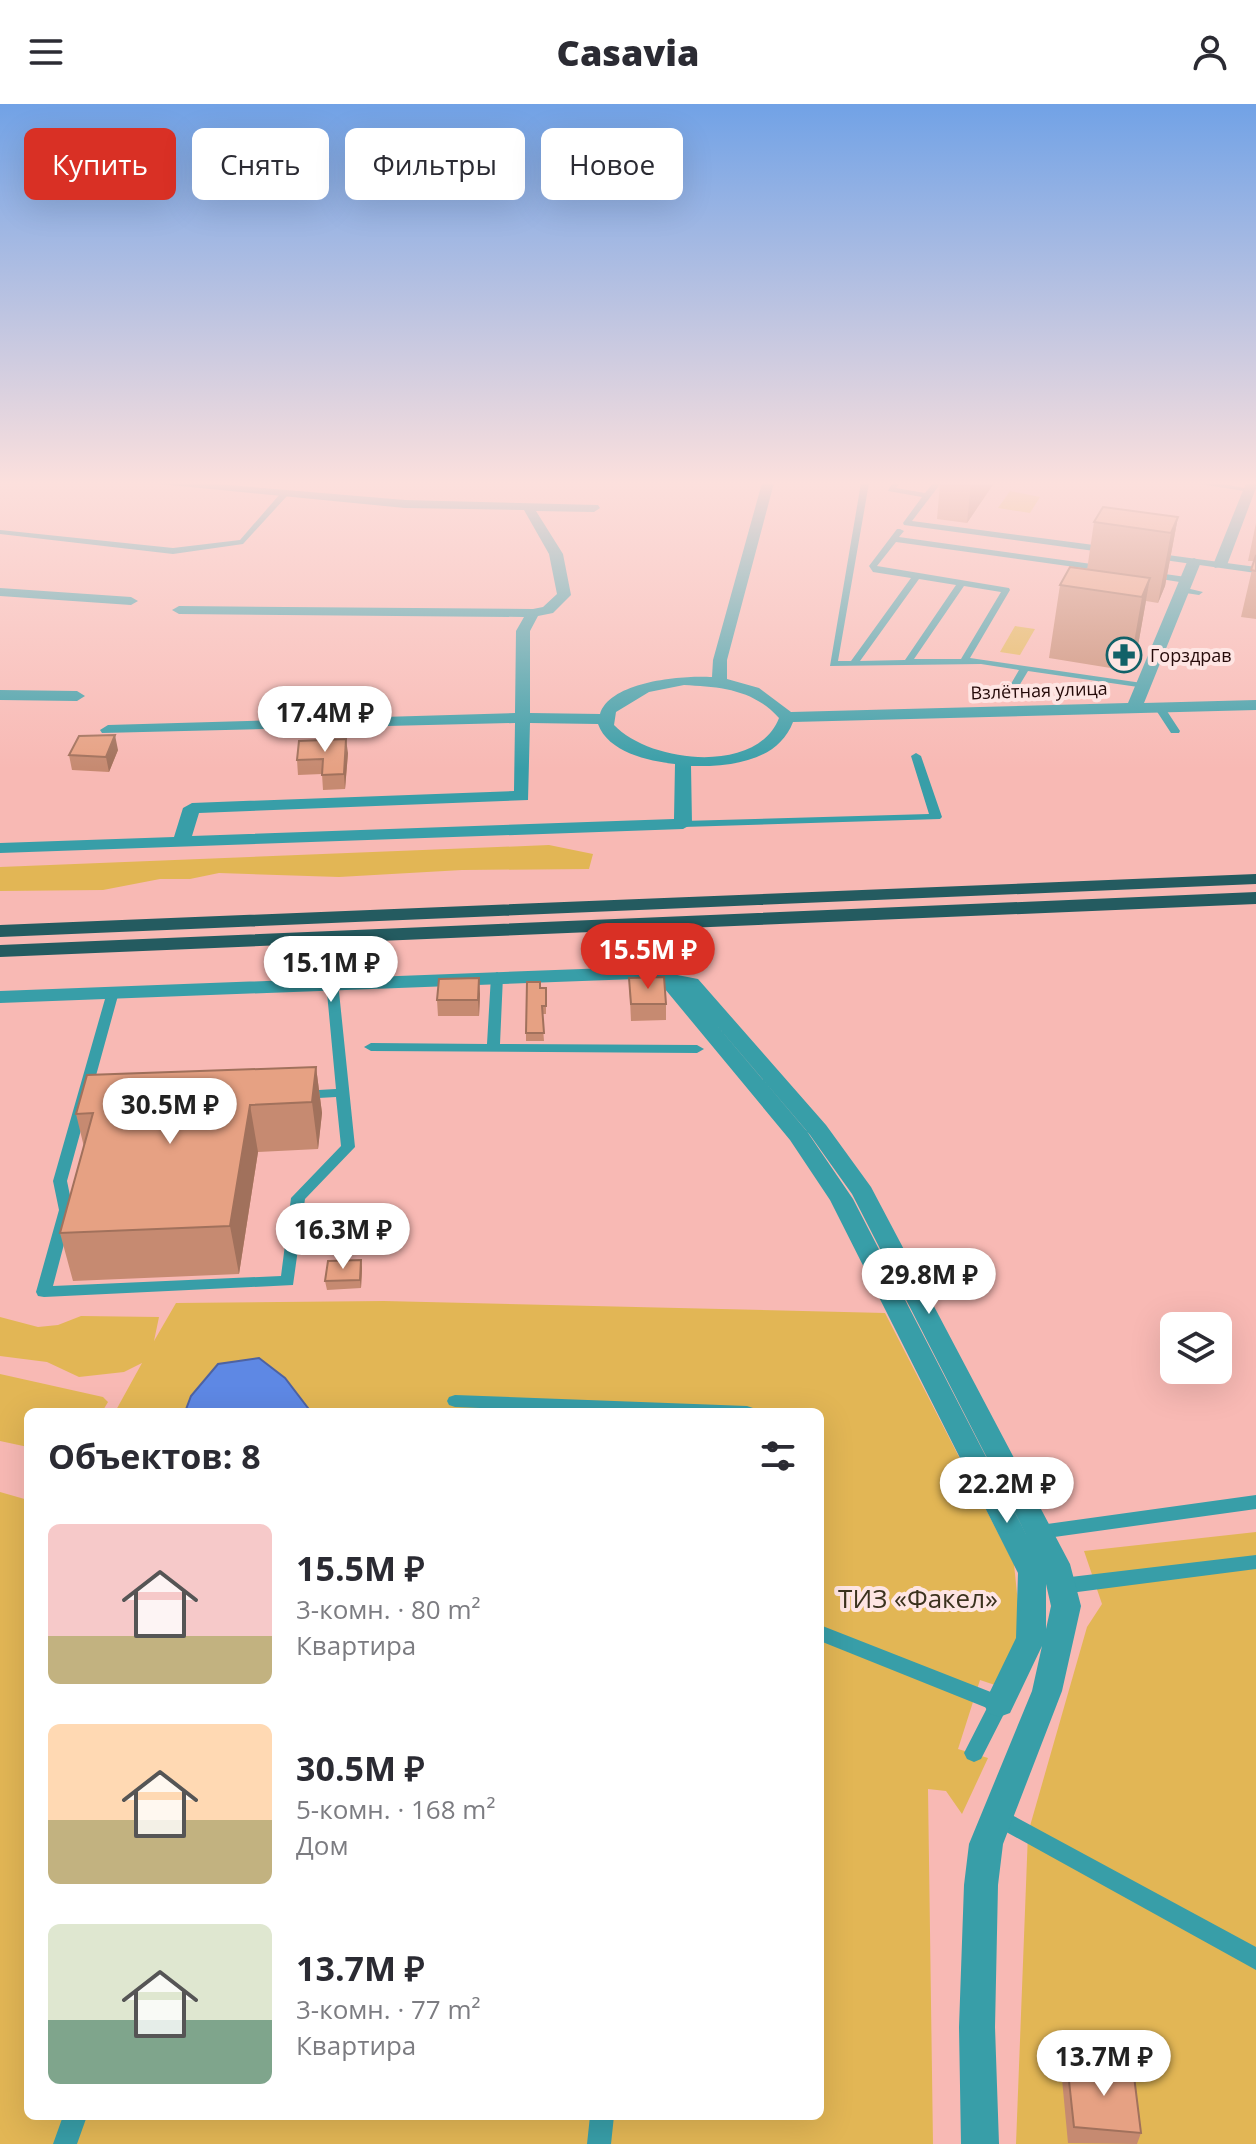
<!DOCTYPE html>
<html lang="ru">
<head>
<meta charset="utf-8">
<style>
	:root { --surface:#fff; --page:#f7f7f7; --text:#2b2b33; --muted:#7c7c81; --accent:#d93025 }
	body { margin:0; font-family:"Open Sans",sans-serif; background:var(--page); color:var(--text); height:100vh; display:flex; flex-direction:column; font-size:30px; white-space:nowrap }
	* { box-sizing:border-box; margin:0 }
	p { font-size:26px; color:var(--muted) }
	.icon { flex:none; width:44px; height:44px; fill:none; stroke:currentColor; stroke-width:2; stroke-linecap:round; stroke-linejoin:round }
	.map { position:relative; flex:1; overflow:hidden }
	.drawer { position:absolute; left:24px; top:1304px; width:800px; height:712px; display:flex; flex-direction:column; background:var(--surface); border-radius:12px; box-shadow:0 8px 32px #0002 }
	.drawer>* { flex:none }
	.hud { position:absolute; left:24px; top:24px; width:800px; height:72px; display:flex; gap:16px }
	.controls { position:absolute; left:1160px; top:1208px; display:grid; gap:16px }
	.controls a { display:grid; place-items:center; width:72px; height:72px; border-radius:12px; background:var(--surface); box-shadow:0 8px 32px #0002; font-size:40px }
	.price { position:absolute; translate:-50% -68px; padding:0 18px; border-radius:28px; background:#fff; color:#222; font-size:26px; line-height:52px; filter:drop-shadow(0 2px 4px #0008) }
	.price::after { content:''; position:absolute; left:50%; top:48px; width:24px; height:18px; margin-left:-12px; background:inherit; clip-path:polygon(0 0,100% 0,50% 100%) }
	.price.selected { background:var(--accent); color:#fff }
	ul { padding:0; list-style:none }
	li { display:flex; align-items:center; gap:24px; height:200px; padding:0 24px }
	li span { display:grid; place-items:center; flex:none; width:224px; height:160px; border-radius:12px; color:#555 }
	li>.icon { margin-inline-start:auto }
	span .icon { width:96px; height:96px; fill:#fffc; stroke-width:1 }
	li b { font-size:34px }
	h2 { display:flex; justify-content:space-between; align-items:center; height:96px; padding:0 24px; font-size:34px }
	.tag { padding:0 28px; border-radius:12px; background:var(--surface); box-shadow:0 8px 32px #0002; font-size:28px; line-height:72px }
	.tag.selected { background:var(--accent); color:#fff }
	header { display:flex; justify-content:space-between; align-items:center; height:104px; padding:0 24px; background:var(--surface); font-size:36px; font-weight:800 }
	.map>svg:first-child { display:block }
</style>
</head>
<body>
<header><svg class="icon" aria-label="menu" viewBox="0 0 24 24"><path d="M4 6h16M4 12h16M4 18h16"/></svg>Casavia<svg class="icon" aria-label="person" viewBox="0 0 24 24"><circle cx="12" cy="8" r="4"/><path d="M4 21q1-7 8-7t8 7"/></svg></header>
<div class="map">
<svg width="1256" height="2040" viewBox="0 0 1256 2040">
	<rect width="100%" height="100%" fill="#f8b9b4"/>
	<path fill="#e2b655" d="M1010,387L1040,393L1030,409L998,404Z
		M1015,522L1035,525L1020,551L1000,548Z
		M549,741L593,750L589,765L462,766L339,773L219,769L190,775H160L103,786L0,787V763Z
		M384,1197L885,1209L1014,1460L1021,1529L995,1581L980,1576L958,1645L988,1654L962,1710L946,1687L928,1685L933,2040H0V1388L28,1396V2012H820V1308H115L142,1259L124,1268L79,1273L47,1258L0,1252V1213L38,1223L58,1221L81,1212L159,1213L154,1237L176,1199Z
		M0,1270L103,1293L108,1298L102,1308H28V1343L0,1337Z
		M1256,1428V2040H1016L1028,1729L1087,1523L1102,1500L1084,1447Z"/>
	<path fill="#5e88e4" stroke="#4d62a2" stroke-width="2" d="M259,1254L285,1274L311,1308H185L191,1292L218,1260Z"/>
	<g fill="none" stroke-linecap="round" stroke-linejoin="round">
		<path fill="#389ea8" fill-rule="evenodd" d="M861,379H869L838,557H851L911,474L873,468L869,462L897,425H900L904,427L899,433L1106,462V466L1103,467L896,438L877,462L1009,484L1010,486L970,554L1142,579L1145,580V584L1028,567L1016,587L1013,588L1008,585L1019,566L981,560L830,562ZM919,475L956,481L905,556L860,557ZM964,482L1001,488L961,555H914Z
			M892,379H900L896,384L925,389L933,379H941L912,417L1109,443L1113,446L1109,449L904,421L903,419L922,393L888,387Z
			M1194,379H1219L1254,386L1250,388Z
			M280,390L287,392L243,440L173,450L0,430V426L173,444L240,436Z
			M1153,449L1256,463V469L1150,454V450Z
			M1151,468L1186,473L1190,476L1186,479L1148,473L1147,471Z
			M1182,483L1203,488L1199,491L1179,488V484Z
			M1155,601H1163L1180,627L1179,629H1171L1154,603Z
			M916,649L921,652L942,713L940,715L683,723L677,720L683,717L929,710L911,652Z
			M497,868L503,872L500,940L697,941L704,945L697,949L371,947L364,943L371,939L487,940L491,872Z
			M332,874L338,878L355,1043L305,1095L293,1181L44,1193L38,1192L36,1188L59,1106L53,1077L107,888L113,884L119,888L67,1077L73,1106L53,1182L281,1172L291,1094L341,1042L336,993L301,995L294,991L301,987L336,985L326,878Z
			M455,1291L747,1302L753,1304L755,1308H583L455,1303L449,1301L447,1297L449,1293Z
			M1256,1391V1405L1040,1435L1034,1433L1031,1428L1034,1423L1040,1421Z
			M1256,1451V1465L1062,1490L1055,1487L1053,1482L1055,1477L1062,1474Z
			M820,1521L1006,1594L1009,1600L981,1655L974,1658L967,1655L964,1649L987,1604L820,1537Z
			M997,1703L1256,1843V1866L990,1719L987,1712L990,1705Z
			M63,2012H87L77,2040H53Z
			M590,2012H614L611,2040H587Z"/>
		<path fill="#389ea8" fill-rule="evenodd" d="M150,379H205L405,396L598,401L600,404L594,408L536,407L563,450L571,491L553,509L538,512L530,527V609L600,610C610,577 683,571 712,573L713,556L762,379H774L727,556V575L759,584L791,608L1128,599L1187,458L1194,454L1201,458L1144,599L1256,596V606L793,618C778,658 729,663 691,662L692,720L683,725L0,749V739L174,733L183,704L192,699L514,687L515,619L102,629L100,626L108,621L515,609L516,527L524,513L179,510L172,506L179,502L533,505L543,503L557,490L549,450L524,406L405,404ZM684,581C720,583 753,585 779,614C757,671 650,659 614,621L616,608L649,588ZM530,619L598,620C608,648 648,657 675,660L674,715L192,732L199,709L528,696Z
			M1246,379H1256V384L1227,461L1215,464L1213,461Z
			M0,484L131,493L138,497L131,501L0,492Z
			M0,586L77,587L85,592L77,597L0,596Z
			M636,863L698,875L826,1021L871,1083L1070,1460L1081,1502L1062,1587L1003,1740L998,1781L995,1923L999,2040H961L959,1923L964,1781L969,1740L1032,1587L1042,1542L1010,1609L999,1613L988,1609L984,1600L1016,1534L1018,1469L830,1096L790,1036L660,879L636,875L0,899V887ZM713,917L810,1031L852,1090L1028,1434L853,1095L806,1026ZM1046,1480L1051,1502L1046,1525Z"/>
		<path fill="#245b60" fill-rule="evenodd" d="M1256,770V780L0,833V821Z
			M1256,788V800L0,853V841Z"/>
	</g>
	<path fill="#c68a71" d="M940,379H994L967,419L937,415Z
		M1178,413L1165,482L1158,499L1146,497L1137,547L1129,567L1049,554L1060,481L1087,466L1094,418Z
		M1256,419V515L1241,513L1254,457H1248Z
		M118,646L109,668L72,666L69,651Z
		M348,649L345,685L323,686L322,670L298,671L297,656Z
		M629,874L666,900V916L631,917Z
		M540,884H546V910H542L544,937H526V929Z
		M480,890L479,912H438L437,896Z
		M316,963L322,1009L318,1045L258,1048L239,1170L73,1177L60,1129L84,1043L76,1010Z
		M361,1156L362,1164L361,1184L327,1186L325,1177Z
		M1067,1958L1141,2029L1137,2040L1068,2039L1062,1975Z"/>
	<path fill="#a1715c" d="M971,379H994L967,419Z
		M1178,413L1165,482L1158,499L1171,429Z
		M1150,474L1137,547L1129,567L1142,493Z
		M115,631L118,646L109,668L106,653Z
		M346,635L348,649L345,685L344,670Z
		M479,874L480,890L479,912L478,896Z
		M316,963L322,1009L318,1045L312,998Z
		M250,1001L258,1048L239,1170L230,1122Z
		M361,1156L362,1164L361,1184L360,1176Z"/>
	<path fill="#e6a183" stroke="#a1715c" stroke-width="2" d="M1103,403L1178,413L1171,429L1094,418Z
		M1256,451V467L1251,466Z
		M1070,463L1150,474L1142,493L1060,481Z
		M115,631L106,653L69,651L79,632Z
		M346,635L344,670L322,671L323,655L297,656L299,637Z
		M664,873L666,900H631L629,874Z
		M479,874L478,896H437L439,875Z
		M527,878H540V884H546V902H542L544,929H526Z
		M316,963L312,998L250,1001L230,1122L60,1129L93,1009L76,1010L87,971Z
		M361,1156L360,1176L325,1177L328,1157Z
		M1067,1958L1133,1964L1141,2029L1074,2023Z"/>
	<linearGradient id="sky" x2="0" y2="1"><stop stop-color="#71a2e6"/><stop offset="0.57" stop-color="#fce0dd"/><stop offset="1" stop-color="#fce0dd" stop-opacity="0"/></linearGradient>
	<rect width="1256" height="665" fill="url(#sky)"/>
	<defs>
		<g id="pharmacy-ring" transform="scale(1.8)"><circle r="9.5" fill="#fee5e3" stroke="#116168" stroke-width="1.5"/><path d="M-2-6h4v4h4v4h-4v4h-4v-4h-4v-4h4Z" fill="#116168"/></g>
	</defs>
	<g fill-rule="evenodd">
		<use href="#pharmacy-ring" x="1124" y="551"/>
	</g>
	<g text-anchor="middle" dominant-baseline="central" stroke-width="8" stroke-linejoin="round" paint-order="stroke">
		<g font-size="18" fill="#250a09" stroke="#fee5e3" text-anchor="start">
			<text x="1150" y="551">Горздрав</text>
		</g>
		<g font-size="18" fill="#250a09" stroke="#fee5e3">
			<text transform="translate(1039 586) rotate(-2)">Взлётная улица</text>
		</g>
		<g font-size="26" fill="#3b321e" stroke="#fee5e3">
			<text x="918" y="1494">ТИЗ «Факел»</text>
		</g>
	</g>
</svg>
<div class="controls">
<a><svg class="icon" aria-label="layers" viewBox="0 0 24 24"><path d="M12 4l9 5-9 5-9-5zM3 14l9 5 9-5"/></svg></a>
</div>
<b class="price" style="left:325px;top:650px">17.4M ₽</b>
<b class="price selected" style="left:648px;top:887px">15.5M ₽</b>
<b class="price" style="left:331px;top:900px">15.1M ₽</b>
<b class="price" style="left:170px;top:1042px">30.5M ₽</b>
<b class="price" style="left:343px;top:1167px">16.3M ₽</b>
<b class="price" style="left:929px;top:1212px">29.8M ₽</b>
<b class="price" style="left:1007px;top:1421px">22.2M ₽</b>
<b class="price" style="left:1104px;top:1994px">13.7M ₽</b>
<div class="hud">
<a class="tag selected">Купить</a>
<a class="tag">Снять</a>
<a class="tag">Фильтры</a>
<a class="tag">Новое</a>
</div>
<section class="drawer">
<h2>Объектов: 8<svg class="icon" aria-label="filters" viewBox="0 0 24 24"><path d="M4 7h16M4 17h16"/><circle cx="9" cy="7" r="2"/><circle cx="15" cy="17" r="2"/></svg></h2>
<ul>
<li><span style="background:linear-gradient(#f6c9c9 70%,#c2b280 0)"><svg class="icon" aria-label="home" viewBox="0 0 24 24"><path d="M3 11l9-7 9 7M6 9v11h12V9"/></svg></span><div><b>15.5M ₽</b><p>3-комн. · 80 m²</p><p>Квартира</p></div></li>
<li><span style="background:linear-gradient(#ffd9b3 60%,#c2b280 0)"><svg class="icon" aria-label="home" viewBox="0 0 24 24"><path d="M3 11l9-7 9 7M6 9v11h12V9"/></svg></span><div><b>30.5M ₽</b><p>5-комн. · 168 m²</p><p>Дом</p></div></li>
<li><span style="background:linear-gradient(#dfe7d0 60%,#7fa58c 0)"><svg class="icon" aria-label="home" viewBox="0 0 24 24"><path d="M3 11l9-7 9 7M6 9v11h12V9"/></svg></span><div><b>13.7M ₽</b><p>3-комн. · 77 m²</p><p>Квартира</p></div></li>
</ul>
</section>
</div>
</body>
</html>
